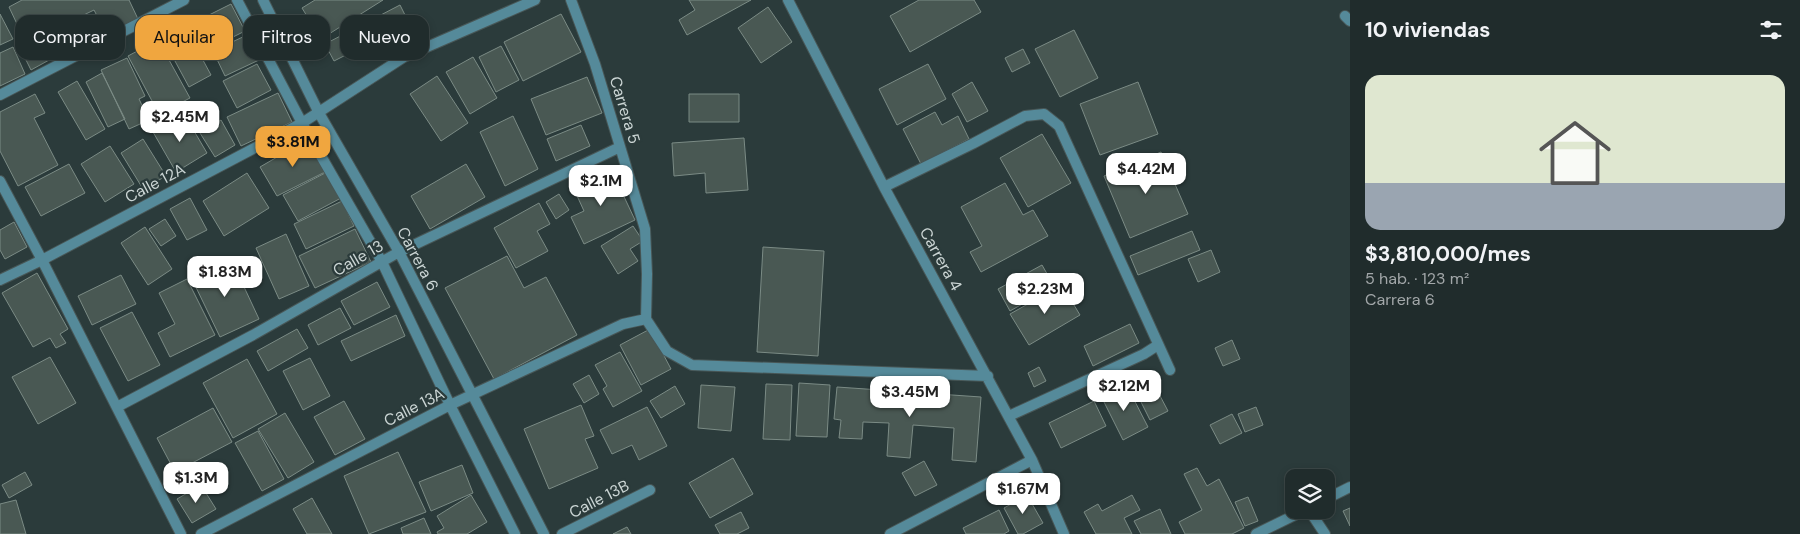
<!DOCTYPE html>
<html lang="es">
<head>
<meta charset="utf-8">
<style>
	:root { --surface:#202c2c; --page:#283434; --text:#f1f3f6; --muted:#a2a7a9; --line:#3d4848; --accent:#f0a63f }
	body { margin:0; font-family:"DM Sans",sans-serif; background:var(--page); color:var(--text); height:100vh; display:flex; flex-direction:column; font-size:19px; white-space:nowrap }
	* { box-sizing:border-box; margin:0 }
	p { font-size:16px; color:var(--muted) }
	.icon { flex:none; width:28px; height:28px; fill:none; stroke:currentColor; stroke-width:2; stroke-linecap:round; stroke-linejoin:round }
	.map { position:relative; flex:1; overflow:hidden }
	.side { display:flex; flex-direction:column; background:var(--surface); width:450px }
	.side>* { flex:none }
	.hud { position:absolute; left:15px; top:15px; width:475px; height:45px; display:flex; gap:10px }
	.buttons { position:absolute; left:1285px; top:469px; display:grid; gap:10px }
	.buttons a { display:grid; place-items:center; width:50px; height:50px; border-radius:10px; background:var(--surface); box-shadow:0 2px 8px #0003,0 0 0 1px var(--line); font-size:25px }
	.price { position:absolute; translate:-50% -42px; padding:0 11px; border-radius:10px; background:#fff; color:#222; font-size:16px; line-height:32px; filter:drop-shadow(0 1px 2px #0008) }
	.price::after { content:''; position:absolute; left:50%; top:30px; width:15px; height:11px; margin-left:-8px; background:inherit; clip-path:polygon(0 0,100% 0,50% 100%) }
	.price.on { background:var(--accent); color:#111 }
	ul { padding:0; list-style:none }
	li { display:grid; align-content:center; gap:10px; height:265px; padding:0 15px }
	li+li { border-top:1px solid var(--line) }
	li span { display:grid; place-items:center; height:155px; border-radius:15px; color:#555 }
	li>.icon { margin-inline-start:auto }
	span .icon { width:90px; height:90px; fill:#fffc; stroke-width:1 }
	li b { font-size:21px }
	h2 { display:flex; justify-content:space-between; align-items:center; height:60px; padding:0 15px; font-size:21px }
	.tag { padding:0 18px; border-radius:15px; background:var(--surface); box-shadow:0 2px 8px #0003,0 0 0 1px var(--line); font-size:18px; line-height:45px }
	.tag.on { background:var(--accent); color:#111 }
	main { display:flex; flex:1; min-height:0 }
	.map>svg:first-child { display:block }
</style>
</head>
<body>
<main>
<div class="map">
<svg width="1350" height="534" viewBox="0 0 1350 534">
	<rect width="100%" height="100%" fill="#2b3b3b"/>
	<path fill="#495853" stroke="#7b8b85" d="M22,0H129L138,19L107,35L94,10L26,43L9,7Z
		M315,0H383L321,39L302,8Z
		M689,0H751L687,35L679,20L695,10Z
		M919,0H974L981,12L910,52L890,16Z
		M231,4L245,31L219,44L205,17Z
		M400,5L409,23L334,61L325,44Z
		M768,7L792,42L761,63L738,28Z
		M0,14L13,39L0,45Z
		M561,14L581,52L523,81L504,42Z
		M88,18L100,40L67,58L55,35Z
		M196,18L209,42L197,49L211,75L189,87L162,37Z
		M1074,30L1098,78L1060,97L1035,49Z
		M49,35L60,54L31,70L21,50Z
		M247,35L259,60L225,76L213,51Z
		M158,40L190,98L159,114L128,56Z
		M501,46L519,80L496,92L479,57Z
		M13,47L25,74L0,86V53Z
		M1023,49L1030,63L1012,72L1005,58Z
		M473,57L497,98L470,114L446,72Z
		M127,58L145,96L139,99L149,120L129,129L101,70Z
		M257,64L271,90L237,108L223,81Z
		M928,64L946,99L897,125L879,89Z
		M102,73L125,119L108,127L86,82Z
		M437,76L468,123L441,141L410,94Z
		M587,77L602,113L546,135L531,99Z
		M77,81L105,129L86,140L58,92Z
		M972,82L988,111L967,122L952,94Z
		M1138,82L1158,134L1100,155L1080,104Z
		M278,93L292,122L241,146L227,117Z
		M35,94L45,113L34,118L58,165L18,186L0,151V112Z
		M689,94H739V122H689Z
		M935,112L942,125L958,116L969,139L921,164L903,129Z
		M184,114L207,153L176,172L153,132Z
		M513,116L538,169L505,186L480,132Z
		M221,120L235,145L215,157L200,133Z
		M581,125L590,146L556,161L547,139Z
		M1042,134L1071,183L1028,207L1000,158Z
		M744,138L748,190L706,193L705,173L674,176L672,143Z
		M143,139L166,176L143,189L121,153Z
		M308,139L327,171L277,196L260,167Z
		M110,146L134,184L105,202L81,164Z
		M1161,152L1188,214L1130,238L1104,176Z
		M69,164L85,193L41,216L25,187Z
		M466,164L485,197L430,229L411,196Z
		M611,169L635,220L584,244L571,217L584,211L573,187Z
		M327,172L341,198L298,221L283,195Z
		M247,173L269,208L224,236L203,201Z
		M1005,183L1023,215L1033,210L1048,236L981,272L970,252L982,246L961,207Z
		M559,194L569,210L556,219L546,202Z
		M190,198L207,230L187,240L170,209Z
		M342,201L354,226L306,249L294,224Z
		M539,203L550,224L537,231L548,251L516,268L494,228Z
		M165,219L176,236L161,246L149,229Z
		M14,222L27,247L5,259L0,250V230Z
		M633,226L643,241L630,249L638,261L618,274L601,246Z
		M145,227L172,269L148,285L121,243Z
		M355,229L371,262L315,288L299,256Z
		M1192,231L1200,250L1138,275L1130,256Z
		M286,234L309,286L279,299L256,248Z
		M763,247L824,251L818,356L757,352Z
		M1211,250L1220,272L1198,282L1188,259Z
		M507,256L524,288L546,277L577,335L494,379L445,288Z
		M231,259L259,319L220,337L191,277Z
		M1042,265L1054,286L1010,311L998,289Z
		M37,273L68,329L60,334L66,343L56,348L50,338L33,347L2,293Z
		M121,275L136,304L92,325L78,296Z
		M187,279L215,335L170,357L158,333L175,324L159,293Z
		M377,282L390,307L354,325L341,301Z
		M1062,285L1080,315L1029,345L1010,314Z
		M340,308L351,328L318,345L308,325Z
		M132,312L160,365L128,381L100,328Z
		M396,315L405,336L351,361L341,341Z
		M1130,324L1139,343L1093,366L1084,346Z
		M297,329L308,348L268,371L257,351Z
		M650,329L671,369L641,385L620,345Z
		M1232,340L1240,359L1223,366L1215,348Z
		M620,352L642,391L613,407L603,389L607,386L595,365Z
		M50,357L76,403L38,424L12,377Z
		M310,358L330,396L303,410L283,371Z
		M247,359L277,414L233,438L203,383Z
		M1039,367L1046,381L1034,387L1028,373Z
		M1148,373L1168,411L1150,420L1131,382Z
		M589,375L599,394L584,403L573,384Z
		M799,383L830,385L827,437L796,436Z
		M766,384L792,385L790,440L763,439Z
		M1126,384L1148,427L1123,440L1101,396Z
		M701,385L735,387L731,431L698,428Z
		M675,386L685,404L661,418L650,401Z
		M837,387L981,397L976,462L952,460L954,428L913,425L910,458L887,456L889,423L863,422L862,439L839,438L841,420L834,419Z
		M344,401L365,439L335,455L314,417Z
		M1094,401L1106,426L1061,448L1049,423Z
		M581,405L594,436L585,439L598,468L549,489L524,429Z
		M647,407L667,446L639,460L632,445L612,454L600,430Z
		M1256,407L1263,425L1245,432L1238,414Z
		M213,408L232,442L175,472L157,438Z
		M285,413L314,462L288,478L258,429Z
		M1232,414L1242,433L1220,444L1210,425Z
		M258,431L284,479L262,491L235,443Z
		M398,452L426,512L369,534L344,476Z
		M733,458L753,494L710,518L689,483Z
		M924,461L937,485L915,496L902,473Z
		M462,465L473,493L431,511L419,482Z
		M1197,468L1207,486L1219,479L1244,528L1232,534H1185L1179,522L1202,510L1184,474Z
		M25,472L32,485L9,498L2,485Z
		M201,485L216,509L192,523L177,499Z
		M471,495L487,522L467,534H438L437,532L444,528L437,516Z
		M1027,495L1043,523L1023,534H1018L1004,508Z
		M1132,495L1140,510L1124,518L1132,534H1096L1084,512L1098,504L1102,511Z
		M1248,497L1258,521L1245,526L1235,502Z
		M312,498L332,534H307L293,509Z
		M16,500L26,534H0V504Z
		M1350,508V526L1343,511Z
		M1160,509L1171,534H1141L1134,521Z
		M999,510L1009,531L1004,534H966L963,528Z
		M741,512L749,528L737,534H720L715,525Z
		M424,518L431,534H403L401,528Z
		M627,527L631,534H613Z"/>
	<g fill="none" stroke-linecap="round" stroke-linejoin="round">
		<g stroke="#485757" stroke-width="12">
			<path id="street" d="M237,0L302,123L382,262L450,405L515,534
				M263,0L319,113L399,252L544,534
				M571,0L595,64L645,229L647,274L646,319
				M788,0L884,187L1032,460L1064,534
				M1345,16L1350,21
				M0,95L184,0
				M0,181L42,260L181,534
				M884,187L974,143L1025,116L1044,114L1059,126L1170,370
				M0,280L42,260L302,123L404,57L535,0
				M646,319L667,351L692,365L988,376
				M117,407L253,335L399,252L620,147
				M1009,416L1144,354L1158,345
				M1326,499L1350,487
				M1309,510L1325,534
				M201,534L450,405L623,324L646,319
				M562,534L650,490
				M890,534L1032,460
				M1256,534L1305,510"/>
		</g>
		<use href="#street" stroke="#558a9a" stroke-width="10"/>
	</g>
	<g text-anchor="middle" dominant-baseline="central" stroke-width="4.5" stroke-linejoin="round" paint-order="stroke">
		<g font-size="16" fill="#cbd5d4" stroke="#2b3b3b">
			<text transform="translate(625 110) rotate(73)">Carrera 5</text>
			<text transform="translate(155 183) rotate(-28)">Calle 12A</text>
			<text transform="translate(358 258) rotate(-30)">Calle 13</text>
			<text transform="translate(418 259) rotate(62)">Carrera 6</text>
			<text transform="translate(941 259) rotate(61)">Carrera 4</text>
			<text transform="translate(414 407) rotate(-27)">Calle 13A</text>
			<text transform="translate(599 499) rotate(-27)">Calle 13B</text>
		</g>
	</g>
</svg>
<div class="buttons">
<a><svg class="icon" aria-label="layers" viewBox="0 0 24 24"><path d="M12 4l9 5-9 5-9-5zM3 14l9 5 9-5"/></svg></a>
</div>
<b class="price" style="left:180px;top:143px">$2.45M</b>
<b class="price on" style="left:293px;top:168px">$3.81M</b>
<b class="price" style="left:1146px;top:195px">$4.42M</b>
<b class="price" style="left:601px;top:207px">$2.1M</b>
<b class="price" style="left:225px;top:298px">$1.83M</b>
<b class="price" style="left:1045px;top:315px">$2.23M</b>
<b class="price" style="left:1124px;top:412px">$2.12M</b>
<b class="price" style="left:910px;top:418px">$3.45M</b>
<b class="price" style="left:196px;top:504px">$1.3M</b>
<b class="price" style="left:1023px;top:515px">$1.67M</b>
<div class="hud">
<a class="tag">Comprar</a>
<a class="tag on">Alquilar</a>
<a class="tag">Filtros</a>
<a class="tag">Nuevo</a>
</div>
</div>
<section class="side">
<h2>10 viviendas<svg class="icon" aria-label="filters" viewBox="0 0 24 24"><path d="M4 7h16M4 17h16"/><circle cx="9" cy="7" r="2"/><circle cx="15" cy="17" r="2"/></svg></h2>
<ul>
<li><span style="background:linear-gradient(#dfe7d0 70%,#9aa5b1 0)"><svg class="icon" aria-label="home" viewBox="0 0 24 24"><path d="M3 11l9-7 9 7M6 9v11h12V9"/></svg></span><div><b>$3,810,000/mes</b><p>5 hab. · 123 m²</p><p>Carrera 6</p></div></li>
</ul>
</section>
</main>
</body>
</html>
